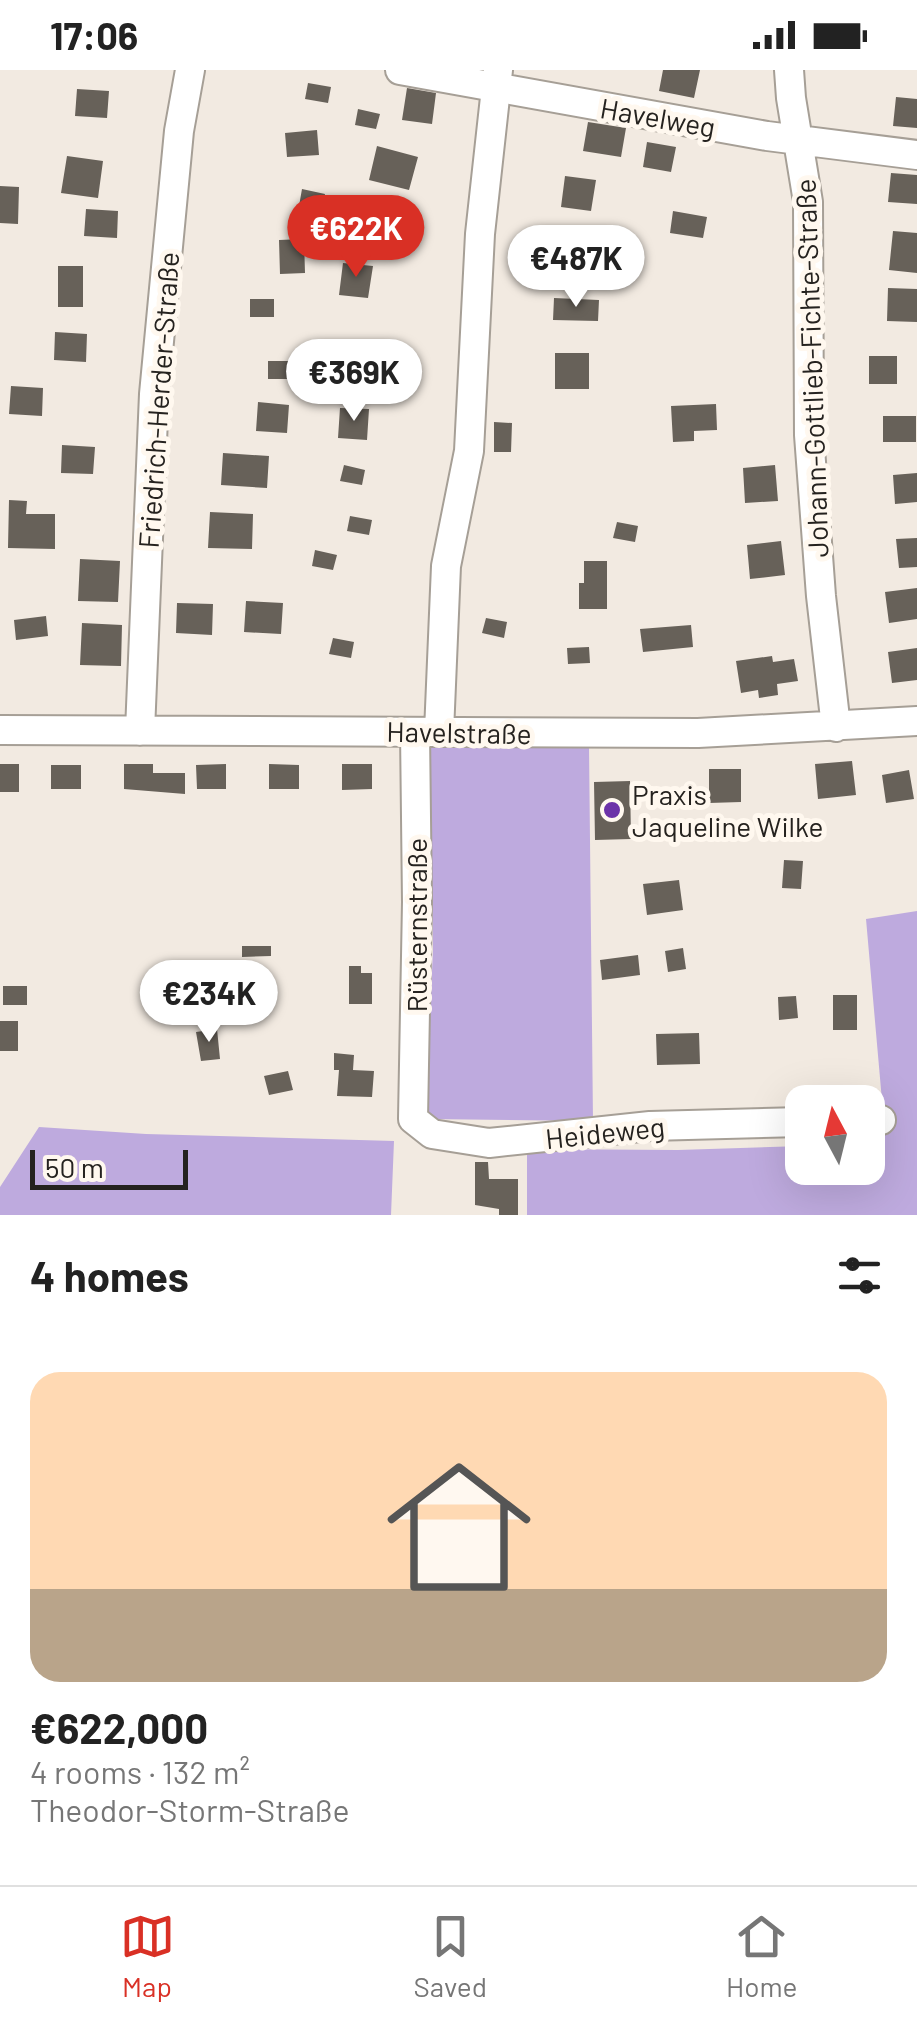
<!DOCTYPE html>
<html lang="en">
<head>
<meta charset="utf-8">
<style>
	:root { --surface:#fff; --page:#f6f6f6; --text:#222; --muted:#767676; --line:#e0e0e0; --accent:#d93025 }
	body { margin:0; font-family:Barlow,sans-serif; background:var(--page); color:var(--text); height:100vh; display:flex; flex-direction:column; font-size:38px; white-space:nowrap }
	* { box-sizing:border-box; margin:0 }
	p { font-size:32px; color:var(--muted) }
	.icon { flex:none; width:55px; height:55px; fill:none; stroke:currentColor; stroke-width:2; stroke-linecap:round; stroke-linejoin:round }
	.map { position:relative; height:1145px; overflow:hidden }
	.drawer { display:flex; flex-direction:column; background:var(--surface); flex:1 }
	.drawer>* { flex:none }
	.needle { width:65px; rotate:353deg }
	.tools { position:absolute; left:785px; top:1015px; display:grid; gap:20px }
	.tools a { display:grid; place-items:center; width:100px; height:100px; border-radius:20px; background:var(--surface); box-shadow:0 10px 40px #0002; font-size:50px }
	.scale { position:absolute; left:30px; bottom:25px; width:158px; box-sizing:border-box; padding-left:10px; border:5px solid #25221f; border-top:0; font-size:28px; line-height:35px; white-space:nowrap; color:#25221f; -webkit-text-stroke:8px #fff8ef; paint-order:stroke }
	.price { position:absolute; translate:-50% -85px; padding:0 22px; border-radius:35px; background:#fff; color:#222; font-size:32px; line-height:65px; filter:drop-shadow(0 2px 5px #0008) }
	.price::after { content:''; position:absolute; left:50%; top:60px; width:30px; height:22px; margin-left:-15px; background:inherit; clip-path:polygon(0 0,100% 0,50% 100%) }
	.price.selected { background:var(--accent); color:#fff }
	ul { padding:0; list-style:none }
	li { display:grid; align-content:center; gap:20px; height:530px; padding:0 30px }
	li span { display:grid; place-items:center; height:310px; border-radius:30px; color:#555 }
	li>.icon { margin-inline-start:auto }
	span .icon { width:180px; height:180px; fill:#fffc; stroke-width:1 }
	li b { font-size:42px }
	h2 { display:flex; justify-content:space-between; align-items:center; height:120px; padding:0 30px; font-size:42px }
	.status { display:flex; justify-content:space-between; align-items:center; height:70px; padding:0 50px; background:var(--surface); direction:ltr }
	.status svg { height:28px; fill:currentColor }
	.tabs { display:flex; justify-content:space-around; align-items:center; height:140px; border-top:2px solid var(--line); background:var(--surface); font-size:28px; color:var(--muted) }
	.tabs a { display:grid; justify-items:center; gap:5px }
	.tabs .selected { color:var(--accent) }
	.map>svg:first-child { display:block }
</style>
</head>
<body>
<div class="status"><b>17:06</b><svg viewBox="0 0 49 12"><path d="M0 12V9h3v3zM5 12V6h3v6zM10 12V3h3v9zM15 12V0h3v12zM26 1h20v11H26zM47 4h2v5h-2z"/></svg></div>
<div class="map">
<svg width="917" height="1145" viewBox="0 0 917 1145">
	<rect width="100%" height="100%" fill="#f2eae1"/>
	<path fill="#beaade" d="M430,675L589,676L593,1051L425,1049L433,880Z
		M917,841V1145H527V1079L678,1080L802,1076V1098H868V1073L877,1072L883,1042L866,849Z
		M39,1057L146,1064L394,1071L391,1145H0V1117Z"/>
	<path fill="#676159" d="M663,0H700L694,28L659,21Z
		M308,13L331,17L328,33L305,29Z
		M407,18L436,23L432,54L402,50Z
		M77,19L109,21L107,48L75,46Z
		M896,27L917,29V58L893,56Z
		M358,39L380,44L376,59L355,55Z
		M588,52L626,58L621,87L583,81Z
		M317,60L319,85L287,87L285,63Z
		M647,72L676,77L671,102L643,97Z
		M377,76L418,87L409,120L369,110Z
		M67,86L103,91L98,128L61,123Z
		M891,103L917,105V134L888,132Z
		M565,106L596,110L591,141L561,137Z
		M0,116L19,117L18,154L0,153Z
		M302,119L325,124L322,140L299,136Z
		M346,127L373,132L365,178L338,174Z
		M86,139L118,141L117,168L84,166Z
		M673,141L707,147L703,168L670,163Z
		M893,161L917,163V203L889,200Z
		M304,169L305,203L280,204L279,170Z
		M609,172L632,176L626,211L603,207Z
		M343,193L373,196L368,228L339,225Z
		M58,196H83V237H58Z
		M888,218L917,219V252L887,251Z
		M554,228L599,230L598,251L553,250Z
		M250,229H274V247H250Z
		M55,262L87,264L86,292L54,290Z
		M326,274L360,275L358,317L324,316Z
		M555,283H589V319H555Z
		M869,286H897V314H869Z
		M268,291H292V309H268Z
		M11,316L43,318L42,346L9,344Z
		M258,332L289,335L287,363L256,361Z
		M716,334L717,360L694,361V371L673,372L671,336Z
		M340,338L369,339L367,370L338,368Z
		M883,346H916V372H883Z
		M494,352L512,353L511,382H494Z
		M62,375L95,377L93,404L61,403Z
		M223,383L269,386L267,418L221,415Z
		M344,395L365,400L362,415L340,411Z
		M775,395L778,431L745,433L743,398Z
		M917,403V432L895,434L893,405Z
		M9,430L27,431L26,444H55V479L8,478Z
		M210,442L253,444L252,479L208,478Z
		M350,446L372,450L369,465L347,461Z
		M617,452L638,456L635,472L613,468Z
		M917,468V497L899,498L896,469Z
		M781,471L785,505L750,509L747,475Z
		M315,480L337,485L333,500L312,496Z
		M80,489L120,491L118,532L78,531Z
		M584,491H607V539H579V513H584Z
		M917,518V549L889,553L885,522Z
		M246,531L283,533L281,564L244,562Z
		M177,533L213,534L212,565L176,563Z
		M46,546L48,566L16,570L14,550Z
		M486,548L507,552L504,568L482,563Z
		M82,553L122,555L121,596L80,595Z
		M691,555L693,577L643,582L640,559Z
		M333,568L354,572L351,588L329,584Z
		M589,577L590,593L568,594L567,578Z
		M917,578V610L892,613L888,582Z
		M772,586L773,592L794,589L798,611L777,614L778,625L759,628L758,620L741,623L736,591Z
		M852,691L856,725L818,729L815,694Z
		M0,694H19V722H0Z
		M124,694H153V703H185V724L124,719Z
		M226,694V719H197L196,695Z
		M269,694L299,695V719H269Z
		M342,694H372V719L342,720Z
		M51,695H81V719H51Z
		M709,699H741V732L709,733Z
		M909,700L914,729L886,733L882,705Z
		M630,711L631,769L595,770L594,712Z
		M784,790L803,791L801,819L782,818Z
		M679,810L683,840L647,845L643,814Z
		M242,876H271V886L242,887Z
		M683,878L686,899L668,902L665,881Z
		M638,885L640,905L602,910L600,890Z
		M349,896H361V903H372V934H349Z
		M3,916H27V935H3Z
		M833,925H857V960H833Z
		M796,926L798,948L779,950L778,927Z
		M0,951H18V981H0Z
		M217,959L220,989L201,991L196,962Z
		M699,963L700,994L657,995L656,964Z
		M334,983L354,985L353,1000L374,1001L372,1027L337,1026L339,1000H334Z
		M288,1001L293,1020L269,1025L264,1006Z
		M475,1092H488L489,1109H518V1145H499V1139L475,1135Z"/>
	<g fill="none" stroke-linecap="round" stroke-linejoin="round">
		<g stroke="#a69f96" stroke-width="32">
			<path id="minor" d="M400,0L767,66L917,85
				M789,0L791,28L808,132L809,365L821,526L836,657
				M0,660L698,663L917,651
				M140,661L154,324L179,61L190,0
				M415,662L417,832L413,1049L432,1064L489,1073L650,1056L802,1052
				M439,662L446,496L469,381L480,164L498,0
				M868,1051L881,1050"/>
		</g>
		<use href="#minor" stroke="#fff" stroke-width="28"/>
	</g>
	<circle fill="#6c32a8" stroke="#fff8ef" stroke-width="4" cx="612" cy="740" r="10"/>
	<g text-anchor="middle" dominant-baseline="central" stroke-width="10" stroke-linejoin="round" paint-order="stroke">
		<g font-size="28" fill="#25221f" stroke="#fff8ef">
			<text transform="translate(658 47) rotate(10)">Havelweg</text>
			<text transform="translate(811 298) rotate(-92)">Johann-Gottlieb-Fichte-Straße</text>
			<text transform="translate(158 330) rotate(-86)">Friedrich-Herder-Straße</text>
			<text transform="translate(459 662) rotate(1)">Havelstraße</text>
			<text transform="translate(416 855) rotate(-90)">Rüsternstraße</text>
			<text transform="translate(605 1062) rotate(-6)">Heideweg</text>
		</g>
		<g font-size="28" fill="#25221f" stroke="#fff8ef" text-anchor="start">
			<text x="632" y="724">Praxis<tspan x="632" dy="32">Jaqueline Wilke</tspan></text>
		</g>
	</g>
</svg>
<div class="tools">
<a><svg class="needle" viewBox="-14 -14 28 28"><path d="M0-13l5 13h-10z" fill="#e53935"/><path d="M0 13l5-13h-10z" fill="#767676"/></svg></a>
</div>
<div class="scale">50 m</div>
<b class="price selected" style="left:356px;top:210px">€622K</b>
<b class="price" style="left:576px;top:240px">€487K</b>
<b class="price" style="left:354px;top:354px">€369K</b>
<b class="price" style="left:209px;top:975px">€234K</b>
</div>
<section class="drawer">
<h2>4 homes<svg class="icon" aria-label="filters" viewBox="0 0 24 24"><path d="M4 7h16M4 17h16"/><circle cx="9" cy="7" r="2"/><circle cx="15" cy="17" r="2"/></svg></h2>
<ul>
<li><span style="background:linear-gradient(#ffd9b3 70%,#b9a48a 0)"><svg class="icon" aria-label="home" viewBox="0 0 24 24"><path d="M3 11l9-7 9 7M6 9v11h12V9"/></svg></span><div><b>€622,000</b><p>4 rooms · 132 m²</p><p>Theodor-Storm-Straße</p></div></li>
</ul>
</section>
<nav class="tabs">
<a class="selected"><svg class="icon" aria-label="map" viewBox="0 0 24 24"><path d="M3 6l6-2 6 2 6-2v14l-6 2-6-2-6 2zM9 4v14M15 6v14"/></svg>Map</a>
<a><svg class="icon" aria-label="saved" viewBox="0 0 24 24"><path d="M7 4h10v16l-5-4-5 4z"/></svg>Saved</a>
<a><svg class="icon" aria-label="home" viewBox="0 0 24 24"><path d="M3 11l9-7 9 7M6 9v11h12V9"/></svg>Home</a>
</nav>
</body>
</html>
